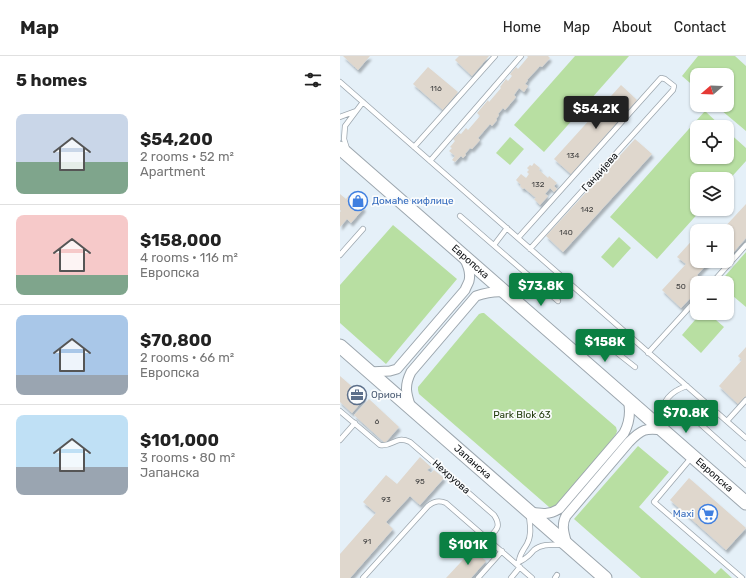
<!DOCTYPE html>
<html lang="en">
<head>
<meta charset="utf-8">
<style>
	:root { --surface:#fff; --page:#f2f2f2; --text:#222; --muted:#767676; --line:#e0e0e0; --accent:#0b8043 }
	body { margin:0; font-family:Rubik,sans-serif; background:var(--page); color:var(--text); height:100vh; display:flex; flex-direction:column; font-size:15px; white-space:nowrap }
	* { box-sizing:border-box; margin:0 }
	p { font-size:13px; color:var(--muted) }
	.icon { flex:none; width:22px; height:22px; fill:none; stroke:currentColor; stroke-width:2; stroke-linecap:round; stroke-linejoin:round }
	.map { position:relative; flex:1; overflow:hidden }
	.side { display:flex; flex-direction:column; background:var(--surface); width:340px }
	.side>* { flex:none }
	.needle { width:26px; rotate:251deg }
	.buttons { position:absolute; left:350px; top:12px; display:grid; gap:8px }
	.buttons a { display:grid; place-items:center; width:44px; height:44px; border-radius:8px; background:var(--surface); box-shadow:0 1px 3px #0004; font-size:20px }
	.price { position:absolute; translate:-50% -34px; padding:0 9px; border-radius:4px; background:var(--accent); color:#fff; font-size:13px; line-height:26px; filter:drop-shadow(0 1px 2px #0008) }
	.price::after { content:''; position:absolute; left:50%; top:24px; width:12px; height:9px; margin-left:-6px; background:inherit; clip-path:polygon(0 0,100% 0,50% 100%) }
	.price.active { background:#222; color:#fff }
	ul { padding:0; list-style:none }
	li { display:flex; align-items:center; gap:12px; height:100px; padding:0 16px }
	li+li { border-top:1px solid var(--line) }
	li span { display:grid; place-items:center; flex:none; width:112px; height:80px; border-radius:8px; color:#555 }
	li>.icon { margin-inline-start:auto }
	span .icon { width:48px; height:48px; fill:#fffc; stroke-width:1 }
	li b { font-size:17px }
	h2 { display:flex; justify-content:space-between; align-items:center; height:48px; padding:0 16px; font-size:17px }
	header { display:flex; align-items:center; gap:24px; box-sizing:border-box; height:56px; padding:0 20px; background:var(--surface); border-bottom:1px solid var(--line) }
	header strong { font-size:19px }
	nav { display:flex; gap:22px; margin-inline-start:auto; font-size:14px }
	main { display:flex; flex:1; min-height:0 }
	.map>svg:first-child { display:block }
</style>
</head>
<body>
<header>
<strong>Map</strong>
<nav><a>Home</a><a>Map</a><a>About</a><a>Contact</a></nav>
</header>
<main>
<section class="side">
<h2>5 homes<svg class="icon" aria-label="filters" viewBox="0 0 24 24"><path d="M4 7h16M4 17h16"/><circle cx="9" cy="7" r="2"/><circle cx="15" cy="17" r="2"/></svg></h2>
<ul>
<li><span style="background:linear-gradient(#c9d6e8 60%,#7fa58c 0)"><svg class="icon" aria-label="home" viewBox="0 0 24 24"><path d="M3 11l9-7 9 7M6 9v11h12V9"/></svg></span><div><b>$54,200</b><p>2 rooms · 52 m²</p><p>Apartment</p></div></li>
<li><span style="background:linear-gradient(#f6c9c9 75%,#7fa58c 0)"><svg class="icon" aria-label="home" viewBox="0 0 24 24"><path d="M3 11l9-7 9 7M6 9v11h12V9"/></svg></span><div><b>$158,000</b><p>4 rooms · 116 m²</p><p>Европска</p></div></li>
<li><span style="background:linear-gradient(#a9c7e8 75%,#9aa5b1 0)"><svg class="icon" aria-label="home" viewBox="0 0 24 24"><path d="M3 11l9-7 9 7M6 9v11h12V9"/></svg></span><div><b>$70,800</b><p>2 rooms · 66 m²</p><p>Европска</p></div></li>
<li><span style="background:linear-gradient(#bfe0f5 65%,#9aa5b1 0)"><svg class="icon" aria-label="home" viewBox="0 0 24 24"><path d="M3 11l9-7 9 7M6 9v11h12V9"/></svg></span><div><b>$101,000</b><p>3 rooms · 80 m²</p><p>Јапанска</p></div></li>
</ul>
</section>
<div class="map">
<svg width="406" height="522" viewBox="0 0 406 522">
	<defs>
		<filter id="shadow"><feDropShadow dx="2" dy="3.5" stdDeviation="1" flood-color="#0004"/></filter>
	</defs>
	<rect width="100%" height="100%" fill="#e5f0f8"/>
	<path fill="#b8dfa2" d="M235,0H289L204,96L174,69Z
		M358,0H395L406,10V75L375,49H387V19H357V33L342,20Z
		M365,55L382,71H357V101H387V75L406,92V105L387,126V123H357V153H362L317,203L270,161Z
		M170,81L184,93L170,109L156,97Z
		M53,169L117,223L46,308L0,267V229Z
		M279,181L291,192L273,212L261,201Z
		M406,196V251L387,235V227H379Z
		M142,257H144L276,371L277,375L276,378L219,449L214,452L209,451L79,338L78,334V331L139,258Z
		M361,257H368L384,271L361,297L342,279Z
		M298,390L329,416L299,451L375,518L381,512L392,522H301L234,463Z"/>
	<path fill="#dfd7cd" filter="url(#shadow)" d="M3,0H30L18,14Z
		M119,0H149L132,20L115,4Z
		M187,0H208L210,2L202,11L200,10L187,24H188L185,28L188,30L184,36L179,32L174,39L176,41L165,54L163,52L158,58L159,59L156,63L157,64L152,70L150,68L138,82L140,84L132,93L130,92L125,98L126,99L123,102L121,100L115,106L112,104L115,100L109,95L112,92L110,91L115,85L113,83L119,77L121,78L126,72L128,74L140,60L137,57L148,44L149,46L161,32L160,31L166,23L168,25L172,20L170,18L176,11L178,13L188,1Z
		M88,11L118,36L103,54L73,28Z
		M281,29L297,44L231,118L214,103Z
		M295,83L312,98L223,196L206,180Z
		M194,107L200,112L199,114L208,122L209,120L217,127L214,130L217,133L214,136L210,132L205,138L208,140L200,149L194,143L196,142L184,132L183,133L180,130L181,129L176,124L181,118L186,122L189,118L187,116L189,114L187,112L190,109L192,110Z
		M0,138L6,143L9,139L14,144L16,141L21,145L19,147L24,152L11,167L7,163L0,171V156L1,155L0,154Z
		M406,148V182L392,198L387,193V175H381Z
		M357,179V205H370L357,219L365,227H357V235L341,252L322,234L346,208L337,201Z
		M406,291V340L398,348L379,330L402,304L398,300Z
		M0,320L25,342L12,357L0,346Z
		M29,343L59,371L45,387L14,359Z
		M80,401L91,411L87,414L91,417L94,414L104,422L80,449L70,440L46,466L53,473L10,522H0V498L36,457L23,446L46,419L57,428Z
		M349,422L406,472L386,494L330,444Z
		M133,493L146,505L131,522H106Z"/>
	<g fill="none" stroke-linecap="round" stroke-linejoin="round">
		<g stroke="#9ca6ae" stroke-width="6">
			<path id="lane" d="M0,26L406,382
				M0,61L16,55
				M74,91L155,0
				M7,93L4,83L5,70L23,46
				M90,105L181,0
				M120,160L218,245
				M178,182L321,22L325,23L334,30L333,34L190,193
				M154,189L167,172
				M0,199L23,173
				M372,227L406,189
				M257,281L295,311
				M277,296L288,279
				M308,297L357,243
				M366,347C362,353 353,358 357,365L406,409
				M0,355L40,389C54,391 55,379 70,386L154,459C162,471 156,474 148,483
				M387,365L406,344
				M322,369C319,349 328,336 347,330
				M0,384L15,367
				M351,402L314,446L402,522
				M179,505C180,497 183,495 187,488C192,479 190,469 189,460
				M176,508C180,505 184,504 187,501C190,499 192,496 194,494C202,487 213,489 222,489
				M23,522L88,450C94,445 99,444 106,447L192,522
				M138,522L162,495
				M171,522L180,511
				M215,522L217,519"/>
		</g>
		<g stroke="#9ca6ae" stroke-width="11">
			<path id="street" d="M29,316L50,315L57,313L125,234C126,231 128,228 129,225C131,217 128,209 124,202
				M71,352C66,337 64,330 71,316L136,240C145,237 154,235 164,236
				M191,456C202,458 209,459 219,453L284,377C290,366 291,356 288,343
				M227,488C224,478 221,469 226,460L289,386C302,373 305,372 323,374"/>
		</g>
		<g stroke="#9ca6ae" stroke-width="15">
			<g id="secondary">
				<path id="s1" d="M0,92L406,447"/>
				<path id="s2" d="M0,290L265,522"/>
			</g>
		</g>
		<use href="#lane" stroke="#fff" stroke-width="4.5"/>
		<use href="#street" stroke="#fff" stroke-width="9"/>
		<use href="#secondary" stroke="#fff" stroke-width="13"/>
	</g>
	<defs>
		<g id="shop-ring" transform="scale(1)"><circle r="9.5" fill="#fafcfd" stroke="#3f7fe0" stroke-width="1.5"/><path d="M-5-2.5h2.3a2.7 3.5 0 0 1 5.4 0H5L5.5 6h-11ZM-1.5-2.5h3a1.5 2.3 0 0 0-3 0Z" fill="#3f7fe0"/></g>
		<g id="office-ring" transform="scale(1)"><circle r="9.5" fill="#fafcfd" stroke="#5c6f8a" stroke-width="1.5"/><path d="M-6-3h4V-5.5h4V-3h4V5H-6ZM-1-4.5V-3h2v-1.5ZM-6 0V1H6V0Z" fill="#5c6f8a"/></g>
		<g id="supermarket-ring" transform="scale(1)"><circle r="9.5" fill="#fafcfd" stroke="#3f7fe0" stroke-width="1.5"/><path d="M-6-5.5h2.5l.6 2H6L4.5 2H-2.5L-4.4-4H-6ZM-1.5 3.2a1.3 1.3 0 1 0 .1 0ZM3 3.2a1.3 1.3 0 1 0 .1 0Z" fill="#3f7fe0"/></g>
	</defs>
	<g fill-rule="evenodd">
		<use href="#shop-ring" x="18" y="145"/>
		<use href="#office-ring" x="17" y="339"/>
		<use href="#supermarket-ring" x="368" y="458"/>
	</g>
	<g text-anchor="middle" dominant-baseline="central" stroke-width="3.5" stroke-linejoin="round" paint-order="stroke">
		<g font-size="8" fill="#424242">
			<text x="96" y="32">116</text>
			<text x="233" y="99">134</text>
			<text x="198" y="128">132</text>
			<text x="247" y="153">142</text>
			<text x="226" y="176">140</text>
			<text x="341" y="230">50</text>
			<text x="37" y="365">6</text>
			<text x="80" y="425">95</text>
			<text x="46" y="443">93</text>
			<text x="27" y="485">91</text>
		</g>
		<g font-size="10" fill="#0d1013" stroke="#fafcfd">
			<text transform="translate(260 116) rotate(-48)">Гандијева</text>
			<text stroke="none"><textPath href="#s1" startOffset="173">Европска</textPath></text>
			<text stroke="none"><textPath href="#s2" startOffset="176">Јапанска</textPath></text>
			<text stroke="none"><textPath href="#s1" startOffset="497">Европска</textPath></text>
			<text transform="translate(111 421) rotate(41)">Нехруова</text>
		</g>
		<g font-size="10" fill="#366cbe" stroke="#fafcfd" text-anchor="start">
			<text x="32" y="145">Домаће кифлице</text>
			<text x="354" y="458" text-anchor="end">Maxi</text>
		</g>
		<g font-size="10" fill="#4e5e75" stroke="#fafcfd" text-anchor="start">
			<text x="31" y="339">Орион</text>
		</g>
		<g font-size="10" fill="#1d3707" stroke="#fafcfd">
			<text x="182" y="359">Park Blok 63</text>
		</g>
	</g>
</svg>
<div class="buttons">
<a><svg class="needle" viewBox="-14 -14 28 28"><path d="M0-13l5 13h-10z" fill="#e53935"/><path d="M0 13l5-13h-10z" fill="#767676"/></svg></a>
<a><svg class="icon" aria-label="locate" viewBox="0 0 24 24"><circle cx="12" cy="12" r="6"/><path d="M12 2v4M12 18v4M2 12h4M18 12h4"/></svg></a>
<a><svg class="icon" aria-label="layers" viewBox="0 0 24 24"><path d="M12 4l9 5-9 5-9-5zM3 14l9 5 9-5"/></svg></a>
<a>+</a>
<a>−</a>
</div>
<b class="price active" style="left:256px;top:74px">$54.2K</b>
<b class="price" style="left:201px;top:251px">$73.8K</b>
<b class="price" style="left:265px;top:307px">$158K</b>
<b class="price" style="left:346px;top:378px">$70.8K</b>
<b class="price" style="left:128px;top:510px">$101K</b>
</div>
</main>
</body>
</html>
